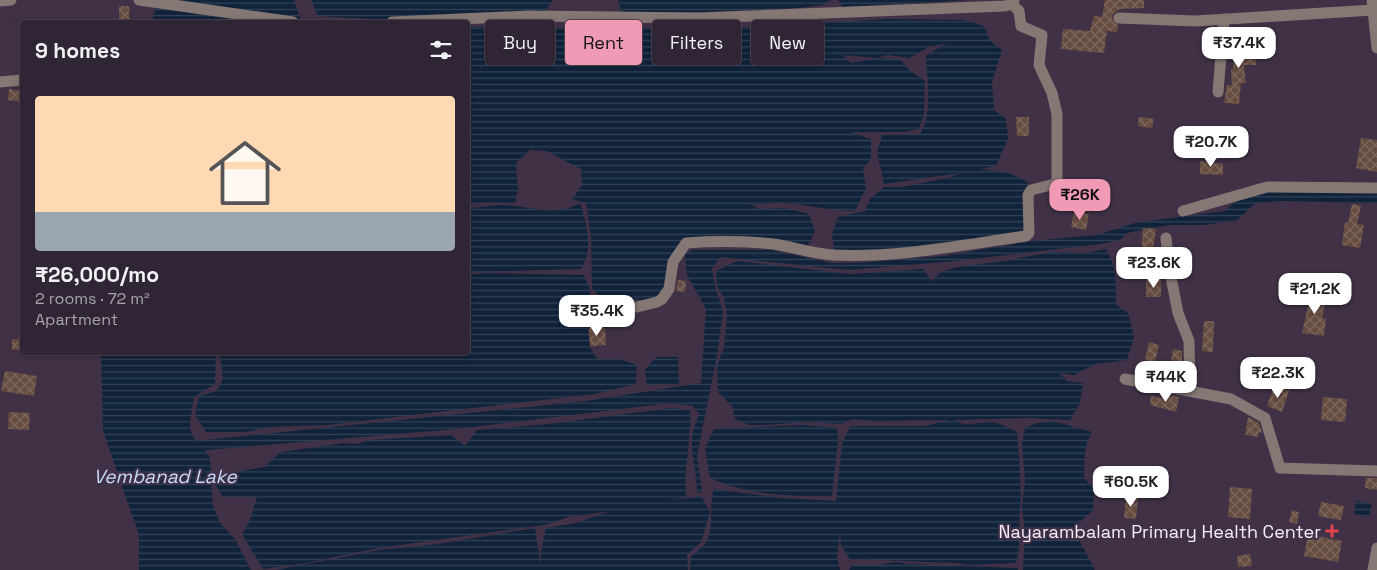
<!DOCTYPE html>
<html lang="en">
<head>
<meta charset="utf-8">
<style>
	:root { --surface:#302535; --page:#3c3141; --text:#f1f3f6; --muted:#a8a5ad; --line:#4b4250; --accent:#f09ab5 }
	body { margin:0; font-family:"Space Grotesk",sans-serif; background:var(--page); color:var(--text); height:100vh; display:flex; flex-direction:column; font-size:19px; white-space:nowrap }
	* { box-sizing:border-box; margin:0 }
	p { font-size:16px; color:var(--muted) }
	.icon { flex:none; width:28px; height:28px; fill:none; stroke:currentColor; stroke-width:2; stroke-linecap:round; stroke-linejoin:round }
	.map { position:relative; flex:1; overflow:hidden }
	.panel { position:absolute; left:20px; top:20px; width:450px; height:335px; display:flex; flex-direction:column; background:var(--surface); border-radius:5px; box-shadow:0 2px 8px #0003,0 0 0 1px var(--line) }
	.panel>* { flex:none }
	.top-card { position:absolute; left:485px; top:20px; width:475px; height:45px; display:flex; gap:10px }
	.price { position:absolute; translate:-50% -42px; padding:0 11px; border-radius:10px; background:#fff; color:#222; font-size:16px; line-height:32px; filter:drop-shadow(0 1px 2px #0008) }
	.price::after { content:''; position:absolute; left:50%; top:30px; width:15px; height:11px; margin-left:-8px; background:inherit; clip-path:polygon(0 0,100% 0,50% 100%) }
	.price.selected { background:var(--accent); color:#111 }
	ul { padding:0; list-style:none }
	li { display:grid; align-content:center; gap:10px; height:265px; padding:0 15px }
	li+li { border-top:1px solid var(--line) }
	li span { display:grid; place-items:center; height:155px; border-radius:5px; color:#555 }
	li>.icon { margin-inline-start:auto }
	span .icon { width:90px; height:90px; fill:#fffc; stroke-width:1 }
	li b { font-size:21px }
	h2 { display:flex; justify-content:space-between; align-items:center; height:60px; padding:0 15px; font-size:21px }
	.tag { padding:0 18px; border-radius:5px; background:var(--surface); box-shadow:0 2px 8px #0003,0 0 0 1px var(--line); font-size:18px; line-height:45px }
	.tag.selected { background:var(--accent); color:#111 }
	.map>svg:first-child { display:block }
</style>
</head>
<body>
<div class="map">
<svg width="1377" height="570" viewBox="0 0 1377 570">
	<defs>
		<pattern id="water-rules" width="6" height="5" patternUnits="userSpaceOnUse" patternTransform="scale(1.25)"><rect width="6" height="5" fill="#10233b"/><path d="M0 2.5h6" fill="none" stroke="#334358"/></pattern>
		<pattern id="building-cross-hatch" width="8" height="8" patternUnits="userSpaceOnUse" patternTransform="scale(1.25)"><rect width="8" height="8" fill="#674c40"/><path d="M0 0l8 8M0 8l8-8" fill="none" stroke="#7d665c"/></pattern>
	</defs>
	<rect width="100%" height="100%" fill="#403147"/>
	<path fill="url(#water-rules)" d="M161,0H294L301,22H152L154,13Z
		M311,0H553L544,13L385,20L318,16Z
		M618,0H831L822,5L800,8L635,15L621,11Z
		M838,0H969L843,7Z
		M888,19L964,20L984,26L990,41L1002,50L992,82L994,110L1006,119L1008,139L996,166L980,169L1009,173L1028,182L1026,234L835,256L832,234L838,217L865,211L870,199L884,187H903L950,177L961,173L884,184L877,152L882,135L920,134C933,113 927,80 926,56L946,43L929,47L909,58L888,55L876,58L842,55L851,63L878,58L900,59L909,70L925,81L924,115L919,129L904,132H850L871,139V159L863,169L866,188L855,211C830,211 809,205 785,203C773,202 761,205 749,204L759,209L785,208L809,214L815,231L806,250C781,244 686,218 677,255C674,267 675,281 673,293L656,302L635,299L605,301L592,289L591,237L586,203L572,199L582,185L581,169L546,151L530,150L516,163L518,189L515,203H468V27L526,26L577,30L600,27L617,29L627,37L646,28L717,29Z
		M1250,191L1377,193V203L1281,201L1256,203L1237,220L1206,225H1169L1127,233L1120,240L1101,244L956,261L849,270L720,257L712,269L716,290L723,311L717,356L697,456L702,492L697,493C697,474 691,456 692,437C692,430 697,422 699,414L693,406L671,403L457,429L207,450L205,451L210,457L213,505L220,523L235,539L251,570H139V535L103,431L101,353H216L215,384L194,397C192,411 186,430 196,441L586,401L701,383L706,309L687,275L685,255L692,250H771L832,263H858L944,256L1031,241L1097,235L1135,223L1224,211Z
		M580,203C587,224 594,249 581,269L468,272V208C479,208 491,205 503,205C530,206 555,218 580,203Z
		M1106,249C1117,267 1116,285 1116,305L1128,313L1134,337L1127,360L1095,364L1074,375L1059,373L1067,381L1083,383L1080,403L1070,420L1026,418L954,420C969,428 971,423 986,422C997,421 1008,427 1017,432C1019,458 1022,484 1020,509C1018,530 1022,541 1016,563L968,565L955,563L850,559L841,546L840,532L837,557L840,570H690L691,556C696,552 704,547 706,542C715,526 708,507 714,489L783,498L836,501L842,444L850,426H925L950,420L876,421L853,419L841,424L807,422L766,425H749L735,419L732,406L718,392L717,366L724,347L727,315L724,298L717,287L716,271L737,261L850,274L923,269L932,281L941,272L957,267L1005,261L1051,252L1084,253Z
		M484,273L584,275L589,287L594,316L588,330L590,347L597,359H619L637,365L636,384L595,394L328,425L270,427L246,432H206L195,415L199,396L217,391L223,379L220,353L468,352V275Z
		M656,357H678L679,384L647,385L645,370Z
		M671,408L690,410C692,439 683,468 686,497L668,501L701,496L710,512L701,542L687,555L688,570H275L380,550L437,544L535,528L541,566V551L546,528L576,523L611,511L569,517L544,525L379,548L301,564L263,569L242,534L250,520L257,497H223L215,485L230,473L264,467L281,452L344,443L357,444L369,440L451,435L465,446L477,430L549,424Z
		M1053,421L1092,432C1082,450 1086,458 1084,478L1094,488L1093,510L1076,526L1078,538L1095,570H1023L1025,532L1022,507L1025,480L1022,444L1025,428L1037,423Z
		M803,425L837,428L838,441L832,496C790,496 750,496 710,478L705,449L714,429Z
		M1356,501L1372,504L1369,517L1354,514Z
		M895,562L908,564L1018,568V570H849L852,565H877Z"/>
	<path fill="url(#building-cross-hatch)" d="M1105,0H1144V8L1120,9L1113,14L1112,18L1118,25L1117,32L1107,31L1104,53L1061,49L1063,29L1090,31L1094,16L1102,17Z
		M119,6H129L130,22H119Z
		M1236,34L1249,36L1247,51H1256V65H1244L1246,83H1241L1239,104L1224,103L1227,85H1232L1231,70L1233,69Z
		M9,89L22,91L21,102L8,100Z
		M1016,117H1029V136H1017Z
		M1139,117L1154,119L1152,128L1138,126Z
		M1361,138L1377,140V172L1356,168Z
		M1200,161L1223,164V175L1200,174Z
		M1352,204L1361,206L1357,224L1364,225L1360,248L1342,245L1345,222L1348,223Z
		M1074,212L1089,214L1086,230L1071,227Z
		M1143,228L1156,229L1152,257L1141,256Z
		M678,280L686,281L685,292L676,291Z
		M1146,280H1161V297H1146Z
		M1311,292L1327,295L1322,318L1326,319L1324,336L1302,333Z
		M1204,321H1214L1213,352L1202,351Z
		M589,328H605L606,345L590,346Z
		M12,339H22V350H12Z
		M1149,342L1159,345L1155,362L1145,360Z
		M1173,349L1182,351V368L1170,366Z
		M5,371L37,376L34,396L1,391Z
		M1274,386L1289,391L1282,412L1267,406Z
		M1168,395L1179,397L1176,412L1150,405L1151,396L1167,399Z
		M1323,397L1347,399L1345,422L1321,420Z
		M9,412L30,413L29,430L8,429Z
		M1248,417L1259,423L1262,433L1259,432L1258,437L1245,435Z
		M1366,478H1377V490L1365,488Z
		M1230,487L1252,489L1250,519L1228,517Z
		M1126,496L1138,498L1136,519L1124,518Z
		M1321,502L1344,506L1341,520L1318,516Z
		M1292,510L1299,512L1297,524L1289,522Z
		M1308,534L1342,541L1338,562L1304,556Z
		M1250,554L1252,566L1238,567L1237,556Z"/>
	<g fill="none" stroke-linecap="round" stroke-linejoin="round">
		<path stroke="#857773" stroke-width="11" d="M139,0L293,22
			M1372,0L1377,48
			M0,1L11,0
			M1119,18L1195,21L1373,10
			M392,22L528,16L700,18L1005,6L1012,4L1014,0
			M0,82L22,80
			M1218,92L1224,19
			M1183,211L1267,187L1377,188
			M1166,238L1170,272L1178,313L1189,341L1190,391
			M637,307L657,302L662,299L669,289L673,262L686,243C715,241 745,241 774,244C793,247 813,254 833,255C898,258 962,245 1026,236L1029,233L1028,195L1031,190L1055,184L1057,180V114L1052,93L1039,65L1042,35L1021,26L1019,11L1012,4
			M1125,379L1231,399L1265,418L1280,468L1377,471
			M1373,570L1377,548"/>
	</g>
	<path fill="#e0444e" stroke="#403147" stroke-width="2" d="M1329.5 523.5h5v5h5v5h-5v5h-5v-5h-5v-5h5z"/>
	<g text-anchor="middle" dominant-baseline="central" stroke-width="4" stroke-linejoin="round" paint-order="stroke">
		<g font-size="18" fill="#f5ecf9" stroke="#403147" text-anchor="end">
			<text x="1321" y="531">Nayarambalam Primary Health Center</text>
		</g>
		<g font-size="19" font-style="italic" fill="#c4dbfa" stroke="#403147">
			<text x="165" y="476">Vembanad Lake</text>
		</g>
	</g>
</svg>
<b class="price" style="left:1239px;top:69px">₹37.4K</b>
<b class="price" style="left:1211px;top:168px">₹20.7K</b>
<b class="price selected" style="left:1080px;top:221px">₹26K</b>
<b class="price" style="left:1154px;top:289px">₹23.6K</b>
<b class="price" style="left:1315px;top:315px">₹21.2K</b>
<b class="price" style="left:597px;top:337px">₹35.4K</b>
<b class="price" style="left:1278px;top:399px">₹22.3K</b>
<b class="price" style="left:1166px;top:403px">₹44K</b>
<b class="price" style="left:1131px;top:508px">₹60.5K</b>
<div class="top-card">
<a class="tag">Buy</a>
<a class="tag selected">Rent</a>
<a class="tag">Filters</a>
<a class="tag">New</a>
</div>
<section class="panel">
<h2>9 homes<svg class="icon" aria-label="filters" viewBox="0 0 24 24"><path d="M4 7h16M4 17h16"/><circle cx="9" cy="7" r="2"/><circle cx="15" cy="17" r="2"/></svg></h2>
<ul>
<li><span style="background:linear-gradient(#ffd9b3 75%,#9aa5b1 0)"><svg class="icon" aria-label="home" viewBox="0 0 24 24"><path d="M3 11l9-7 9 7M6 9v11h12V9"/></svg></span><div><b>₹26,000/mo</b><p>2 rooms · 72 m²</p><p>Apartment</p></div></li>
</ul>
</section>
</div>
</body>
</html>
